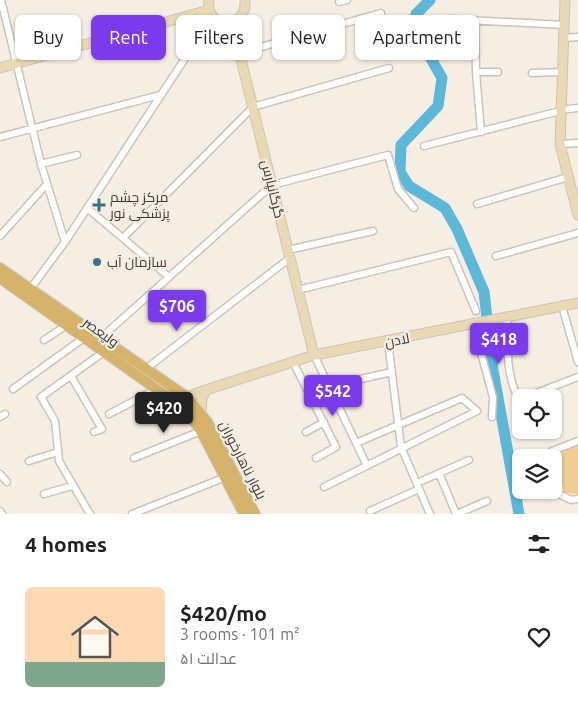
<!DOCTYPE html>
<html lang="en">
<head>
<meta charset="utf-8">
<style>
	:root { --surface:#fff; --page:#f2f2f2; --text:#202124; --muted:#757577; --line:#e0e0e0; --accent:#7c3aed }
	body { margin:0; font-family:Ubuntu,Cairo,sans-serif; background:var(--page); color:var(--text); height:100vh; display:flex; flex-direction:column; font-size:19px; white-space:nowrap }
	* { box-sizing:border-box; margin:0 }
	p { font-size:16px; color:var(--muted) }
	.icon { flex:none; width:28px; height:28px; fill:none; stroke:currentColor; stroke-width:2; stroke-linecap:round; stroke-linejoin:round }
	.map { position:relative; height:514px; overflow:hidden }
	.sheet { display:flex; flex-direction:column; background:var(--surface); flex:1 }
	.sheet>* { flex:none }
	.banner { position:absolute; left:15px; top:15px; width:549px; height:45px; display:flex; gap:10px }
	.controls { position:absolute; left:512px; top:389px; display:grid; gap:10px }
	.controls a { display:grid; place-items:center; width:50px; height:50px; border-radius:8px; background:var(--surface); box-shadow:0 1px 4px #0004; font-size:25px }
	.price { position:absolute; translate:-50% -42px; padding:0 11px; border-radius:5px; background:var(--accent); color:#fff; font-size:16px; line-height:32px; filter:drop-shadow(0 1px 2px #0008) }
	.price::after { content:''; position:absolute; left:50%; top:30px; width:15px; height:11px; margin-left:-8px; background:inherit; clip-path:polygon(0 0,100% 0,50% 100%) }
	.price.on { background:#222; color:#fff }
	ul { padding:0; list-style:none }
	li { display:flex; align-items:center; gap:15px; height:125px; padding:0 25px }
	li+li { border-top:1px solid var(--line) }
	li span { display:grid; place-items:center; flex:none; width:140px; height:100px; border-radius:8px; color:#555 }
	li>.icon { margin-inline-start:auto }
	span .icon { width:60px; height:60px; fill:#fffc; stroke-width:1 }
	li b { font-size:21px }
	h2 { display:flex; justify-content:space-between; align-items:center; height:60px; padding:0 25px; font-size:21px }
	.chip { padding:0 18px; border-radius:8px; background:var(--surface); box-shadow:0 1px 4px #0004; font-size:18px; line-height:45px }
	.chip.on { background:var(--accent); color:#fff }
	.map>svg:first-child { display:block }
</style>
</head>
<body>
<div class="map">
<svg width="578" height="514" viewBox="0 0 578 514">
	<rect width="100%" height="100%" fill="#f6eee3"/>
	<path fill="#f3cc93" d="M578,445V494L564,493L556,454Z"/>
	<g fill="none" stroke-linecap="round" stroke-linejoin="round">
		<path stroke="#5bb8d9" stroke-width="11" d="M430,0L416,14L413,27L442,78L438,106L401,145L400,172L409,186L445,208L457,229L484,292L493,370L519,514"/>
		<g stroke="#cbc4b9" stroke-width="9">
			<path id="minor" d="M1,0L41,164L65,242
				M339,2L347,0
				M450,19L564,25
				M475,21L476,72L481,132
				M563,38L578,37
				M240,53L381,13
				M476,72H498
				M532,73L562,72
				M560,110L578,108
				M0,137L160,95
				M560,144L578,143
				M424,146L560,111
				M41,164L77,155
				M477,204L568,177
				M87,208L169,277
				M0,236L47,184
				M123,238L253,107L389,68
				M288,250L373,231
				M496,256L578,233
				M298,290L451,252L476,311
				M28,292L65,242L212,17
				M562,306L578,362
				M507,318C508,345 505,380 521,402
				M481,323V353L493,397L492,417
				M102,337L272,185L388,155L398,189L414,208
				M44,340L67,325
				M388,341L401,447L430,514
				M314,355L367,466
				M293,362L336,447L316,458
				M147,368L290,258
				M71,376L102,429L94,432
				M329,386L392,372
				M13,389L85,337
				M523,398L578,377
				M109,414L157,389
				M0,417L5,414
				M306,432L324,422
				M134,458L201,431
				M553,458L552,451L578,441
				M29,461L58,452
				M439,473L456,514
				M0,474L7,482
				M417,483L469,460
				M324,487L477,411L462,398L356,443
				M44,494L72,486
				M561,495L571,500L578,499
				M0,511L2,514
				M370,511L419,489
				M90,514L59,461L55,421L41,397L105,351
				M132,514L226,477
				M457,514L487,501"/>
		</g>
		<g stroke="#cbc4b9" stroke-width="11">
			<path id="secondary" d="M209,0C207,12 213,20 225,23C239,22 246,14 245,0
				M565,0L560,144L578,215
				M232,23L314,355
				M0,68L209,10
				M206,390L314,355L578,303
				M187,397L206,390L202,398L201,413"/>
		</g>
		<g stroke="#d1d0cf" stroke-width="12">
			<path id="primary" d="M0,268L187,397L208,423L255,514
				M0,278L186,410L201,431L244,514"/>
		</g>
		<use href="#minor" stroke="#fff" stroke-width="6"/>
		<use href="#secondary" stroke="#ebd9b5" stroke-width="9"/>
		<use href="#primary" stroke="#d6b36a" stroke-width="10"/>
	</g>
	<g fill="#38758b" stroke="#f6eee3" stroke-width="2">
		<path d="M96.5 197.5h5v5h5v5h-5v5h-5v-5h-5v-5h5z"/>
		<circle cx="97" cy="262" r="5"/>
	</g>
	<g text-anchor="middle" dominant-baseline="central" stroke-width="4.5" stroke-linejoin="round" paint-order="stroke">
		<g font-size="14" fill="#3f3c38" stroke="#f6eee3">
			<text transform="translate(273 189) rotate(76)">گرگانپارس</text>
			<text transform="translate(101 332) rotate(36)">ولیعصر</text>
			<text transform="translate(397 340) rotate(-11)">لادن</text>
			<text transform="translate(243 460) rotate(63)">بلوار ناهارخوران</text>
		</g>
		<g font-size="14" fill="#3f3c38" stroke="#f6eee3" text-anchor="start">
			<text x="110" y="197">مرکز چشم<tspan x="110" dy="16">پزشکی نور</tspan></text>
			<text x="107" y="262">سازمان آب</text>
		</g>
	</g>
</svg>
<div class="controls">
<a><svg class="icon" aria-label="locate" viewBox="0 0 24 24"><circle cx="12" cy="12" r="6"/><path d="M12 2v4M12 18v4M2 12h4M18 12h4"/></svg></a>
<a><svg class="icon" aria-label="layers" viewBox="0 0 24 24"><path d="M12 4l9 5-9 5-9-5zM3 14l9 5 9-5"/></svg></a>
</div>
<b class="price" style="left:177px;top:332px">$706</b>
<b class="price" style="left:499px;top:365px">$418</b>
<b class="price" style="left:333px;top:417px">$542</b>
<b class="price on" style="left:164px;top:434px">$420</b>
<div class="banner">
<a class="chip">Buy</a>
<a class="chip on">Rent</a>
<a class="chip">Filters</a>
<a class="chip">New</a>
<a class="chip">Apartment</a>
</div>
</div>
<section class="sheet">
<h2>4 homes<svg class="icon" aria-label="filters" viewBox="0 0 24 24"><path d="M4 7h16M4 17h16"/><circle cx="9" cy="7" r="2"/><circle cx="15" cy="17" r="2"/></svg></h2>
<ul>
<li><span style="background:linear-gradient(#ffd9b3 75%,#7fa58c 0)"><svg class="icon" aria-label="home" viewBox="0 0 24 24"><path d="M3 11l9-7 9 7M6 9v11h12V9"/></svg></span><div><b>$420/mo</b><p>3 rooms · 101 m²</p><p>عدالت ۵۱</p></div><svg class="icon" aria-label="heart" viewBox="0 0 24 24"><path d="M12 20l-8-8c-3-5 5-10 8-4 3-6 11-1 8 4z"/></svg></li>
</ul>
</section>
</body>
</html>
